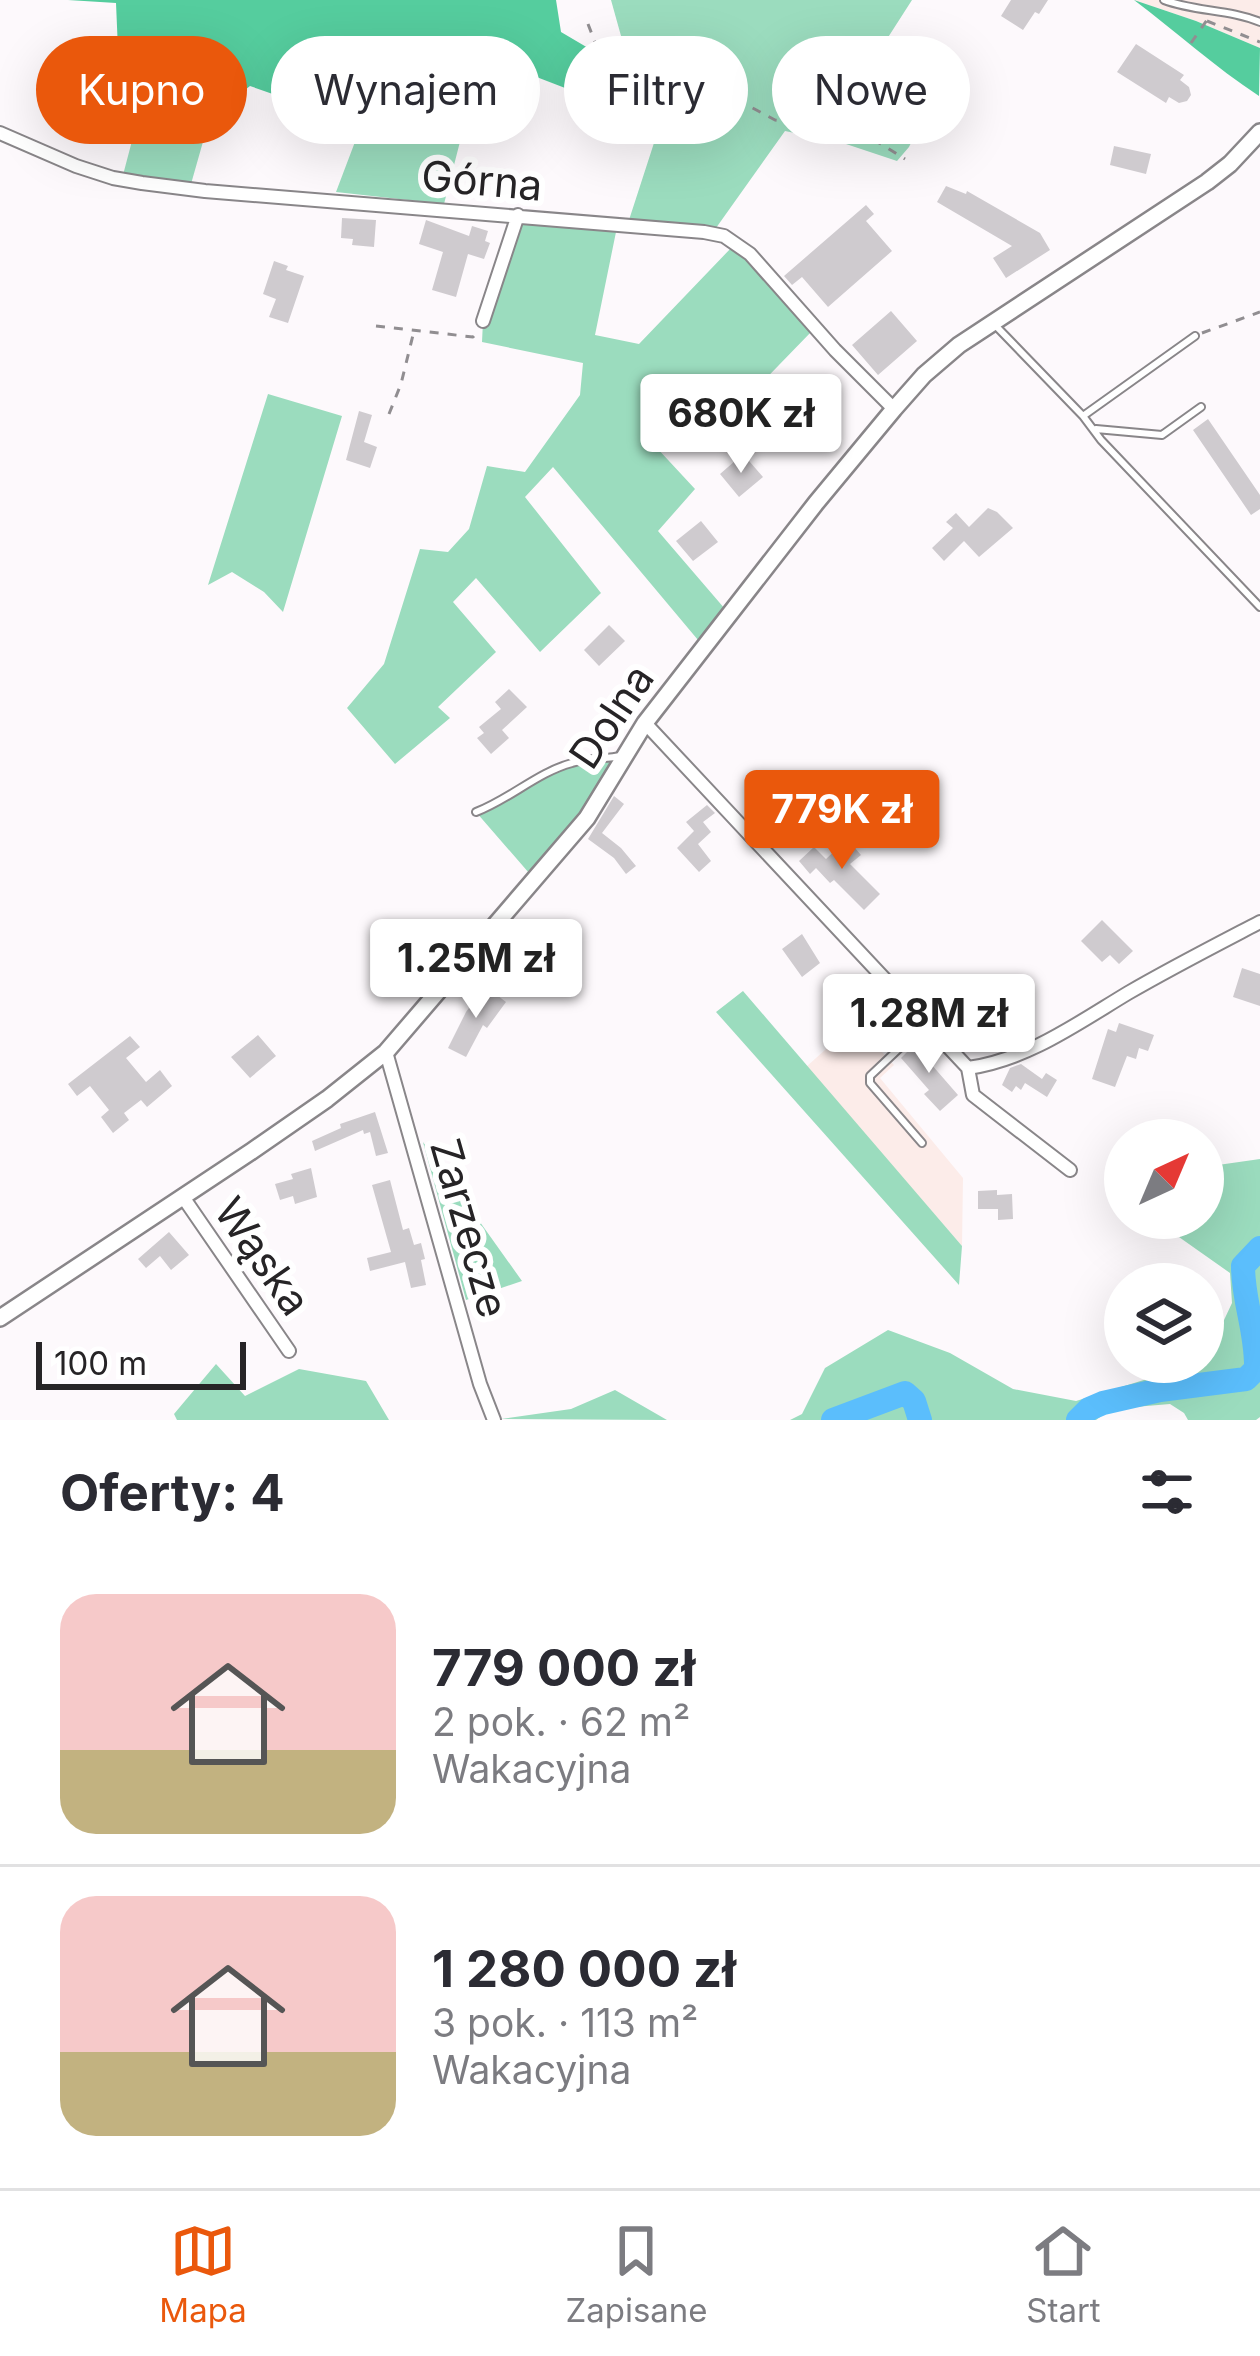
<!DOCTYPE html>
<html lang="pl">
<head>
<meta charset="utf-8">
<style>
	:root { --surface:#fff; --page:#f2f2f3; --text:#2b2b33; --muted:#7c7c81; --line:#e1e1e2; --accent:#ea580c }
	body { margin:0; font-family:Inter,sans-serif; background:var(--page); color:var(--text); height:100vh; display:flex; flex-direction:column; font-size:45px; white-space:nowrap }
	* { box-sizing:border-box; margin:0 }
	p { font-size:39px; color:var(--muted) }
	.icon { flex:none; width:66px; height:66px; fill:none; stroke:currentColor; stroke-width:2; stroke-linecap:round; stroke-linejoin:round }
	.map { position:relative; height:1420px; overflow:hidden }
	.details { display:flex; flex-direction:column; background:var(--surface); flex:1 }
	.details>* { flex:none }
	.top-card { position:absolute; left:36px; top:36px; width:1188px; height:108px; display:flex; gap:24px }
	.needle { width:78px; rotate:44deg }
	.controls { position:absolute; left:1104px; top:1119px; display:grid; gap:24px }
	.controls a { display:grid; place-items:center; width:120px; height:120px; border-radius:50%; background:var(--surface); box-shadow:0 12px 48px #0002; font-size:60px }
	.scale { position:absolute; left:36px; bottom:30px; width:210px; box-sizing:border-box; padding-left:12px; border:6px solid #262426; border-top:0; font-size:33px; line-height:42px; white-space:nowrap; color:#262426; -webkit-text-stroke:9px #fff; paint-order:stroke }
	.price { position:absolute; translate:-50% -102px; padding:0 27px; border-radius:12px; background:#fff; color:#222; font-size:39px; line-height:78px; filter:drop-shadow(0 3px 6px #0008) }
	.price::after { content:''; position:absolute; left:50%; top:72px; width:36px; height:27px; margin-left:-18px; background:inherit; clip-path:polygon(0 0,100% 0,50% 100%) }
	.price.current { background:var(--accent); color:#fff }
	ul { padding:0; list-style:none }
	li { display:flex; align-items:center; gap:36px; height:300px; padding:0 60px }
	li+li { border-top:3px solid var(--line) }
	li span { display:grid; place-items:center; flex:none; width:336px; height:240px; border-radius:36px; color:#555 }
	li>.icon { margin-inline-start:auto }
	span .icon { width:144px; height:144px; fill:#fffc; stroke-width:1 }
	li b { font-size:51px }
	h2 { display:flex; justify-content:space-between; align-items:center; height:144px; padding:0 60px; font-size:51px }
	.tag { padding:0 42px; border-radius:54px; background:var(--surface); box-shadow:0 12px 48px #0002; font-size:42px; line-height:108px }
	.tag.current { background:var(--accent); color:#fff }
	.dock { display:flex; justify-content:space-around; align-items:center; height:168px; border-top:3px solid var(--line); background:var(--surface); font-size:33px; color:var(--muted) }
	.dock a { display:grid; justify-items:center; gap:6px }
	.dock .current { color:var(--accent) }
	.map>svg:first-child { display:block }
</style>
</head>
<body>
<div class="map">
<svg width="1260" height="1420" viewBox="0 0 1260 1420">
	<rect width="100%" height="100%" fill="#fdf9fc"/>
	<path fill="#fcece9" d="M1134,0H1260V48L1196,21Z
		M855,1023L894,1065L880,1078L963,1178L962,1246L806,1067Z"/>
	<path fill="#9bdcbe" d="M611,0H912L860,81L921,122L909,147L897,161L843,143L785,131L716,228L629,220L665,109L708,110L718,78L628,61Z
		M482,56L444,204L336,192L361,126L353,122L396,57Z
		M143,99L210,117L191,184L123,175Z
		M516,222L616,232L595,335L639,344L732,247L751,262L812,331L743,402L719,380L656,447L695,489L658,531L725,609L698,640L553,467L525,497L601,593L540,652L476,578L453,602L496,652L438,707L450,718L395,764L347,708L384,664L420,549L448,552L469,529L487,466L525,472L580,395L583,363L482,342L483,321Z
		M268,394L342,416L283,612L264,592L232,572L208,585Z
		M615,757L573,824L529,873L476,812L572,763Z
		M743,991L962,1246L959,1285L716,1012Z
		M423,1142L522,1281L466,1300Z
		M1260,1159V1417L1256,1420H1188L1184,1413L1170,1404L1111,1409L1096,1420H790L802,1414L825,1368L888,1330L950,1353L1013,1389L1076,1401L1176,1370L1191,1362H1203V1355L1210,1350L1232,1303L1230,1273L1152,1218H1203L1204,1167Z
		M216,1364L245,1396L299,1369L366,1381L389,1420H177L174,1414Z
		M615,1390L667,1420L501,1419L571,1409Z"/>
	<path fill="#55cd9e" d="M68,0H556L561,32L600,55L719,78L708,110L617,108L482,56L396,57L353,122L250,86L210,117L138,97H120L116,3Z
		M1134,0L1196,21L1260,48L1259,96C1215,67 1175,31 1134,0Z"/>
	<g fill="none" stroke-linecap="round" stroke-linejoin="round">
		<path stroke="#5bbefc" stroke-width="24" d="M833,1420L905,1393L914,1401L920,1420
			M1078,1420L1089,1409L1103,1403L1160,1390L1246,1379L1256,1369C1257,1332 1243,1302 1243,1266L1260,1248"/>
	</g>
	<path fill="#cfcbcf" d="M1011,0H1048L1039,14L1035,12L1023,30L1001,16Z
		M1136,44L1184,75L1180,80L1189,87L1191,95L1187,101L1179,103L1169,97L1166,103L1117,72Z
		M1114,146L1151,154L1146,174L1110,165Z
		M946,186L966,194L967,191L1040,233L1050,250L1006,278L993,258L1012,246L937,202Z
		M866,205L874,214L866,221L892,251L828,307L802,277L792,285L784,276Z
		M342,218L376,220L374,247L352,245L353,239L341,238Z
		M426,220L469,236L472,226L488,231L485,241L490,243L484,259L468,254L456,297L432,290L443,252L419,244Z
		M274,261L288,266L286,270L304,276L288,323L269,317L276,299L263,294Z
		M891,311L917,341L878,375L852,345Z
		M359,411L372,415L364,442L377,447L370,468L346,460Z
		M1208,419L1260,495V509L1251,515L1193,430Z
		M743,454L763,477L739,497L720,474Z
		M988,508L997,512L1013,528L979,557L964,541L944,561L932,548L953,528L946,522L956,513L969,527Z
		M701,521L718,542L693,561L676,541Z
		M609,625L625,641L599,666L584,650Z
		M509,689L527,707L502,730L509,738L491,754L477,738L484,733L479,727L501,709L495,702Z
		M814,792L826,805L806,823L803,820L796,826L783,812L798,798L803,803Z
		M614,796L624,804L602,833L621,848L636,866L626,874L614,858L588,839Z
		M707,805L715,813L703,822L711,832L698,844L711,861L699,872L677,848L694,831L686,822Z
		M847,839L861,855L850,864L880,894L864,910L834,880L830,883L816,868L810,874L799,861L814,847L826,859Z
		M1102,920L1133,951L1119,964L1110,955L1102,962L1081,941Z
		M802,934L820,963L802,977L782,949Z
		M1242,968L1260,974V1006L1233,997Z
		M485,986L506,1002L487,1028L483,1025L466,1057L448,1048L466,1012Z
		M1119,1023L1154,1035L1148,1051L1139,1048L1136,1059L1127,1056L1115,1087L1092,1079L1108,1029L1116,1032Z
		M258,1035L276,1056L250,1078L231,1057Z
		M130,1036L140,1047L126,1058L146,1082L160,1070L172,1086L147,1107L141,1100L124,1113L129,1120L113,1133L101,1117L109,1110L90,1086L77,1096L68,1084Z
		M918,1041L935,1060L931,1064L958,1095L940,1111L924,1094L929,1090L901,1058Z
		M1021,1064L1042,1079L1046,1073L1057,1080L1047,1097L1025,1083L1021,1090L1016,1086L1012,1092L1002,1085L1010,1068Z
		M375,1112L388,1153L376,1156L370,1132L364,1134L363,1130L315,1151L312,1141L341,1128L340,1124Z
		M311,1168L317,1197L295,1204L293,1196L280,1200L275,1184L293,1179L291,1174Z
		M390,1180L403,1230L409,1228L414,1245L421,1243L425,1259L421,1260L426,1285L411,1288L405,1262L370,1271L367,1258L391,1252L372,1185Z
		M997,1190V1195L1012,1194L1013,1219L998,1220V1209H978V1191Z
		M169,1232L189,1255L171,1270L160,1256L146,1268L138,1259Z"/>
	<g fill="none" stroke-linecap="round" stroke-linejoin="round">
		<g stroke="#898689" stroke-width="10">
			<path id="service" d="M1164,0C1196,12 1229,9 1260,22
				M995,325L1083,416L1195,336
				M1083,416L1101,440L1260,607
				M1096,429L1162,435L1201,407
				M476,812C510,799 538,772 572,763C588,758 605,759 621,756
				M922,1143L870,1083V1076L926,1023"/>
		</g>
		<g stroke="#898689" stroke-width="16">
			<path id="minor" d="M0,133L76,166L113,178L142,183L205,191L704,232L724,236L750,254L835,350L894,409
				M483,321L518,215
				M645,723L968,1068C1027,1060 1078,1023 1128,993C1171,968 1216,945 1260,922
				M386,1052L480,1384L494,1420
				M968,1068L973,1095L1070,1170
				M183,1197L289,1351"/>
		</g>
		<g stroke="#898689" stroke-width="20">
			<path id="tertiary" d="M0,1318L252,1151L327,1099L386,1052L587,818L645,723L816,503L894,409L924,375L959,345L1207,182L1230,164L1260,132"/>
		</g>
		<path stroke="#918e91" stroke-width="3" stroke-dasharray="9 9" stroke-linecap="butt" d="M1207,21L1260,42
			M588,24L600,55L609,65L642,76L717,89L775,120L825,126L859,133L881,144L905,159
			M1191,43L1207,20
			M376,326L473,337L477,333
			M1202,333L1260,312
			M389,414L401,384L414,331"/>
		<use href="#service" stroke="#fff" stroke-width="6"/>
		<use href="#minor" stroke="#fff" stroke-width="12"/>
		<use href="#tertiary" stroke="#fff" stroke-width="15"/>
	</g>
	<g text-anchor="middle" dominant-baseline="central" stroke-width="12" stroke-linejoin="round" paint-order="stroke">
		<g font-size="42" fill="#262426" stroke="#fff">
			<text transform="translate(482 180) rotate(5)">Górna</text>
			<text transform="translate(611 716) rotate(-56)">Dolna</text>
			<text transform="translate(470 1228) rotate(74)">Zarzecze</text>
			<text transform="translate(263 1256) rotate(55)">Wąska</text>
		</g>
	</g>
</svg>
<div class="controls">
<a><svg class="needle" viewBox="-14 -14 28 28"><path d="M0-13l5 13h-10z" fill="#e53935"/><path d="M0 13l5-13h-10z" fill="#7c7c81"/></svg></a>
<a><svg class="icon" aria-label="layers" viewBox="0 0 24 24"><path d="M12 4l9 5-9 5-9-5zM3 14l9 5 9-5"/></svg></a>
</div>
<div class="scale">100 m</div>
<b class="price" style="left:741px;top:476px">680K zł</b>
<b class="price current" style="left:842px;top:872px">779K zł</b>
<b class="price" style="left:476px;top:1021px">1.25M zł</b>
<b class="price" style="left:929px;top:1076px">1.28M zł</b>
<div class="top-card">
<a class="tag current">Kupno</a>
<a class="tag">Wynajem</a>
<a class="tag">Filtry</a>
<a class="tag">Nowe</a>
</div>
</div>
<section class="details">
<h2>Oferty: 4<svg class="icon" aria-label="filters" viewBox="0 0 24 24"><path d="M4 7h16M4 17h16"/><circle cx="9" cy="7" r="2"/><circle cx="15" cy="17" r="2"/></svg></h2>
<ul>
<li><span style="background:linear-gradient(#f6c9c9 65%,#c2b280 0)"><svg class="icon" aria-label="home" viewBox="0 0 24 24"><path d="M3 11l9-7 9 7M6 9v11h12V9"/></svg></span><div><b>779 000 zł</b><p>2 pok. · 62 m²</p><p>Wakacyjna</p></div></li>
<li><span style="background:linear-gradient(#f6c9c9 65%,#c2b280 0)"><svg class="icon" aria-label="home" viewBox="0 0 24 24"><path d="M3 11l9-7 9 7M6 9v11h12V9"/></svg></span><div><b>1 280 000 zł</b><p>3 pok. · 113 m²</p><p>Wakacyjna</p></div></li>
</ul>
</section>
<nav class="dock">
<a class="current"><svg class="icon" aria-label="map" viewBox="0 0 24 24"><path d="M3 6l6-2 6 2 6-2v14l-6 2-6-2-6 2zM9 4v14M15 6v14"/></svg>Mapa</a>
<a><svg class="icon" aria-label="saved" viewBox="0 0 24 24"><path d="M7 4h10v16l-5-4-5 4z"/></svg>Zapisane</a>
<a><svg class="icon" aria-label="home" viewBox="0 0 24 24"><path d="M3 11l9-7 9 7M6 9v11h12V9"/></svg>Start</a>
</nav>
</body>
</html>
